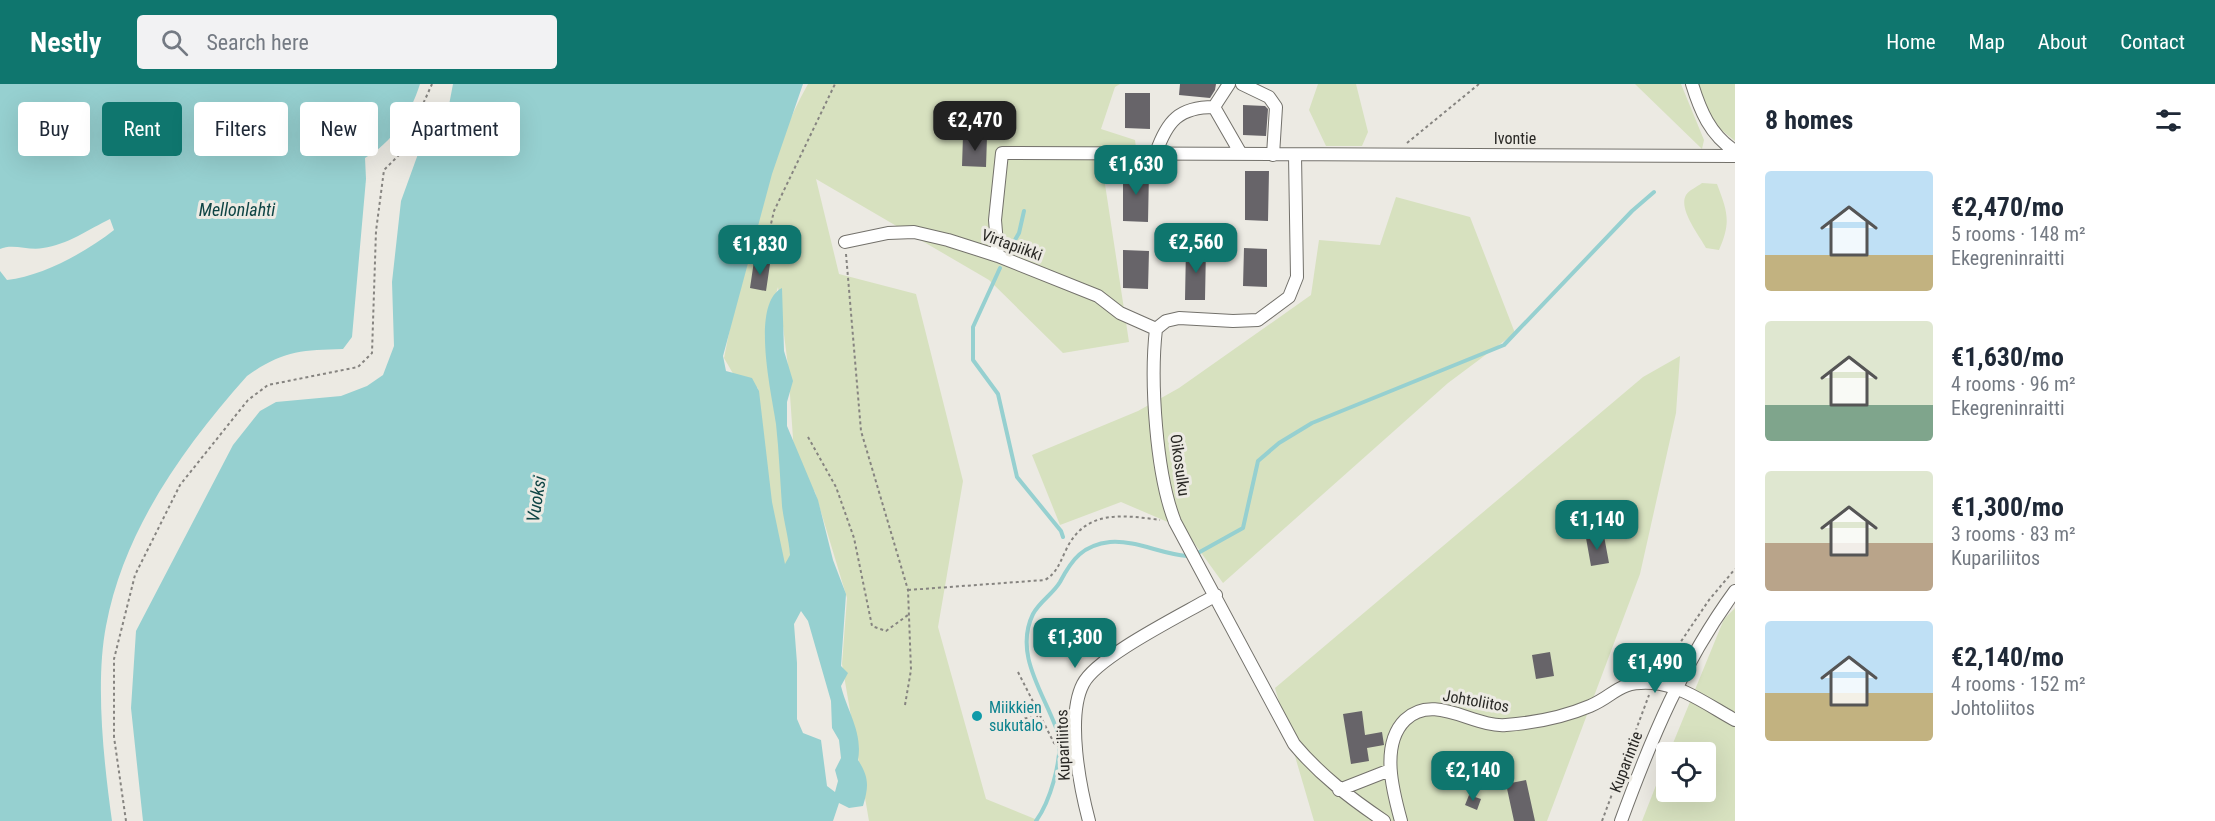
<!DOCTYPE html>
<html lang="en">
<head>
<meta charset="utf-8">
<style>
	:root { --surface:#fff; --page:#f2f2f3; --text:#1f2937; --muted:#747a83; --accent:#0f766e }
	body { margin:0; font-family:"Roboto Condensed",sans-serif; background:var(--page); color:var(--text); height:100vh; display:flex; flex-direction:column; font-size:22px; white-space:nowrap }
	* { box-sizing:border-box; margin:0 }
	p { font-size:20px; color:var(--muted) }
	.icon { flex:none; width:33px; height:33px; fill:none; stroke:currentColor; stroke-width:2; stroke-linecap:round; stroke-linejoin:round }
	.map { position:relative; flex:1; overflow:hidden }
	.drawer { display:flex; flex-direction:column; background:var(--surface); width:480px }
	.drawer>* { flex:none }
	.guide { position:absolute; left:18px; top:18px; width:570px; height:54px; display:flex; gap:12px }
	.controls { position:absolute; left:1656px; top:658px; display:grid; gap:12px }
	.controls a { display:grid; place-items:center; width:60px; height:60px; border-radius:6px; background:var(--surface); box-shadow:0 6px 24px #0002; font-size:30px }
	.price { position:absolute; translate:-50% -51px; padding:0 14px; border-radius:12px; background:var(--accent); color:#fff; font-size:20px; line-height:39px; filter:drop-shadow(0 2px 3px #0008) }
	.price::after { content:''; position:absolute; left:50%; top:36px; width:18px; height:14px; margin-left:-9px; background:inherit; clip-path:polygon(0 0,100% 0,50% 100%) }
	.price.selected { background:#222; color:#fff }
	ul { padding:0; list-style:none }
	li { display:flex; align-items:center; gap:18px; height:150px; padding:0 30px }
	li span { display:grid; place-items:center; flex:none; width:168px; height:120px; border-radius:6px; color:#555 }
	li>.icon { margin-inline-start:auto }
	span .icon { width:72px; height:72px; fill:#fffc; stroke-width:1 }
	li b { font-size:26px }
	h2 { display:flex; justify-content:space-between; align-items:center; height:72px; padding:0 30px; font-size:26px }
	.pill { padding:0 21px; border-radius:6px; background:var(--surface); box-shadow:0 6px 24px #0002; font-size:21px; line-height:54px }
	.pill.selected { background:var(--accent); color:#fff }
	header { display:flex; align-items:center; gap:36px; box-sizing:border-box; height:84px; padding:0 30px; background:var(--accent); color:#fff }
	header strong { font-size:28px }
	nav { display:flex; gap:33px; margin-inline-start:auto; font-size:21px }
	.search { width:420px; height:54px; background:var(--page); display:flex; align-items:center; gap:15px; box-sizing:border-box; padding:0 21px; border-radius:6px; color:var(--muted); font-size:22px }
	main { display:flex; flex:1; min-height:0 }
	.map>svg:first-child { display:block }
</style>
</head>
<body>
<header>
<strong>Nestly</strong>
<div class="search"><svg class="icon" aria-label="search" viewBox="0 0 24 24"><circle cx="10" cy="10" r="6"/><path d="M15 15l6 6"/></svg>Search here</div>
<nav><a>Home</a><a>Map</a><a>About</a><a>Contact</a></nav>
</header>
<main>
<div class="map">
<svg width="1735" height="737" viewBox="0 0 1735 737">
	<rect width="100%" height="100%" fill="#eceae3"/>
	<path fill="#d7e1bf" d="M808,0H1120L1115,3L1101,45L1135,56L1138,79L1103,87L1129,258L1063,269L989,196L816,95L839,190L916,210L963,397L938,543L986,715L1040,737H869L842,580L847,514L815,408L804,394L794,369L788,282L778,203L772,223L797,488L788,494L773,447L758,304L735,293L724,274C743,181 761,84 808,0Z
		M1318,0H1356L1368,48L1362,62H1326L1309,26Z
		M1635,0H1681L1704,56L1702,65Z
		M1697,0H1735V57L1709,36Z
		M1702,99L1717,100C1728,129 1731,138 1719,166L1706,164C1699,151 1678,125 1686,111C1689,106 1697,103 1702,99Z
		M1396,113L1470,133L1515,249L1448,299L1223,499L1184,445L1121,418L1060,441L1032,371L1138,327L1179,304L1311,211L1319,156L1380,161Z
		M1680,272L1676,329L1640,490L1547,737H1314L1275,604L1643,293Z
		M1735,524V737H1642L1666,676V708H1706V669H1669L1724,535Z"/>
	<path fill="#96d0d0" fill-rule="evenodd" d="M0,0H420C410,31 393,58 365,74L366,95L352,253L343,265C301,266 282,267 247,292C183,364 124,446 106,542C95,599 104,680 112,737H0V187L7,196C43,192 86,168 114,146L110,135C89,145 67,161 43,164C29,167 13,159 0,165Z
		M453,0H803L772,90L723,272L726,287L752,294L759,307L772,418L785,480L790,471C789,455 784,439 782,422C780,395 779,367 776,340C772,311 750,220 782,204L784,267L793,297L787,318V342L818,416L833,476L846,510L841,582L848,589L841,602C847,627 863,648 858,676C869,693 869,702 863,722L849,724L839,719L833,737H143L131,624L136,547L233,361L260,327L276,318L341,312L367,302L383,291L394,262L392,198L401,117L418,70L449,21ZM801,527L808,537L831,617L832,644L839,656L841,674L835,686L838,697L835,708L827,702L821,656L803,649L797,635V579L794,540Z"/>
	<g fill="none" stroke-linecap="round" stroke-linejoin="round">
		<path stroke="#96d0d0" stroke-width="4" d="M1008,168L1019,149L1024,127
			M1000,184L973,243V276L998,310L1017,393L1061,447L1063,453
			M1198,469L1243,444L1258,377L1279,359L1312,339L1504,261L1632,127L1654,108
			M1036,737C1051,716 1060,680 1060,655C1048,614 1012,573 1033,530C1040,517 1053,510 1060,498C1072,475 1083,461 1110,458C1136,456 1161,470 1187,472"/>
	</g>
	<path fill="#676469" d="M1180,0H1216L1215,6L1210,14L1179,11Z
		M1125,9H1150V45L1125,44Z
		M1243,21L1265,22L1268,25L1266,52L1243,51Z
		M963,52L987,53L986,83L962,82Z
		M1123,87L1149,88L1148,138L1123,137Z
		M1245,87H1269L1268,137L1245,136Z
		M1186,163H1206L1205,216H1185Z
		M1244,164L1267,165V203L1243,202Z
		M1123,166L1149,167L1148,205L1123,204Z
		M754,177L770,180L766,207L750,204Z
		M1604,452L1609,479L1591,482L1586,454Z
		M1550,568L1554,592L1536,595L1532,571Z
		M1362,627L1365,651L1382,648L1384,661L1367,664L1369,677L1351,680L1343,630Z
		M1526,696L1535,737H1514L1506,700Z
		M1469,711L1481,715L1477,726L1465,721Z"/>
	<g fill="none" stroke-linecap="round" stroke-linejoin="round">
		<g stroke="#73716b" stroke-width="14">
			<path id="minor" d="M1229,0L1214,23L1241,70
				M1242,0L1269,13L1276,23L1273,71
				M1692,0C1700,26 1710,51 1735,67
				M1156,69C1167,37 1179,23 1214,23
				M1295,71L1297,193L1289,213L1258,236L1233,237L1179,234L1166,237L1156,245C1150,297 1156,390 1175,438L1294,660C1320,691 1350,714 1384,737
				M845,158L888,149L914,148L948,156L998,172L1098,212L1120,229L1156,245
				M998,172L995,136L1002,69L1735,72
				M1339,706L1390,686
				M1089,737C1080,703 1066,633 1083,600C1097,572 1186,529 1216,511
				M1401,737C1393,708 1380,661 1405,636C1434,608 1474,644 1506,641C1533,639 1564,633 1590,622C1616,611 1617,597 1652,599C1680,600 1711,623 1735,636
				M1621,737C1651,655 1683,578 1735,507"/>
		</g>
		<path stroke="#868480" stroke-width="2" stroke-dasharray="3 3" stroke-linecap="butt" d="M1407,59L1479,0
			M767,157L774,127L835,0
			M846,170L861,347L908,506L911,586L905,621
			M808,353L836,403L854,454L872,542L886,547L908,531
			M908,506L1045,496C1057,489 1060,478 1066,466C1085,425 1123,431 1160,436
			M1661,587L1709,516L1735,485
			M1018,588L1054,659L1065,667
			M989,641L1038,632
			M126,737L114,653V575L135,491L180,401L248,316L268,301L358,283L372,269L376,147L384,86L401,69L432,0
			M1602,737L1649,611"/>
		<use href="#minor" stroke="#fff" stroke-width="12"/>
	</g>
	<circle fill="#0f9aa8" stroke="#eceae3" stroke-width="2" cx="977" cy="632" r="6"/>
	<g text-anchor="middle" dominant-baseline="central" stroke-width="6" stroke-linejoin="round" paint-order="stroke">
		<g font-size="16" fill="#292825" stroke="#eceae3">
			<text x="1515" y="54">Ivontie</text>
			<text transform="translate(1012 161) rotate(20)">Virtapiikki</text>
			<text transform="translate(1180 381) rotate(82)">Oikosulku</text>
			<text transform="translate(1476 617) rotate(10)">Johtoliitos</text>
			<text transform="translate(1063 661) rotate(-92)">Kupariliitos</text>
			<text transform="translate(1626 678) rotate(-69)">Kuparintie</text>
		</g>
		<g font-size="16" fill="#0d838f" stroke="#eceae3" text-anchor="start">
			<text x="989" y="623">Miikkien<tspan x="989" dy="18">sukutalo</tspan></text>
		</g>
		<g font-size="18" font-style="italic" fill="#0e4444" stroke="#eceae3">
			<text x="237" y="125">Mellonlahti</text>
			<text transform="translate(536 415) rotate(-81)">Vuoksi</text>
		</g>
	</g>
</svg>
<div class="controls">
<a><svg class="icon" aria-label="locate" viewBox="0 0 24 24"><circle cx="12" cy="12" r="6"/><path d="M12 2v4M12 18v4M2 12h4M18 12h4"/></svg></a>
</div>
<b class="price selected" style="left:975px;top:68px">€2,470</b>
<b class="price" style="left:1136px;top:112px">€1,630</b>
<b class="price" style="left:1196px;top:190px">€2,560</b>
<b class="price" style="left:760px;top:192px">€1,830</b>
<b class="price" style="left:1597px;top:467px">€1,140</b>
<b class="price" style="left:1075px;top:585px">€1,300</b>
<b class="price" style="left:1655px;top:610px">€1,490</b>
<b class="price" style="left:1473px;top:718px">€2,140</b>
<div class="guide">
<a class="pill">Buy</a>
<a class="pill selected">Rent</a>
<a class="pill">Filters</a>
<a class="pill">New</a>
<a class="pill">Apartment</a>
</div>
</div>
<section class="drawer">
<h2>8 homes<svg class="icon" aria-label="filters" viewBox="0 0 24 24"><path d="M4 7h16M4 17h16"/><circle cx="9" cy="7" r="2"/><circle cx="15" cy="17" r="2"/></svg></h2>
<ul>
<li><span style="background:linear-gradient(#bfe0f5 70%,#c2b280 0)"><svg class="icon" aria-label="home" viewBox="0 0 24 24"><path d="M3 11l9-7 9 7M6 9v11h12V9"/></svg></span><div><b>€2,470/mo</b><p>5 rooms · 148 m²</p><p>Ekegreninraitti</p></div></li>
<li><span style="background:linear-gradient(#dfe7d0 70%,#7fa58c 0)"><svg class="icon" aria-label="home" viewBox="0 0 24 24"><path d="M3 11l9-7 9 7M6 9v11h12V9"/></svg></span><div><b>€1,630/mo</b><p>4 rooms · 96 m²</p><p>Ekegreninraitti</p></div></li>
<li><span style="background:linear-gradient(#dfe7d0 60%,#b9a48a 0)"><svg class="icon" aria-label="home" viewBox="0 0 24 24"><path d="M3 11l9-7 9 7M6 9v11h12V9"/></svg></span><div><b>€1,300/mo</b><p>3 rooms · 83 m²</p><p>Kupariliitos</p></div></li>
<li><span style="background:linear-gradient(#bfe0f5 60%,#c2b280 0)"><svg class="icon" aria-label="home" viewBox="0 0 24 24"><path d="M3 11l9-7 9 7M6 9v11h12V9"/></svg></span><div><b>€2,140/mo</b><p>4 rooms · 152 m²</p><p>Johtoliitos</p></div></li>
</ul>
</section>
</main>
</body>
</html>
